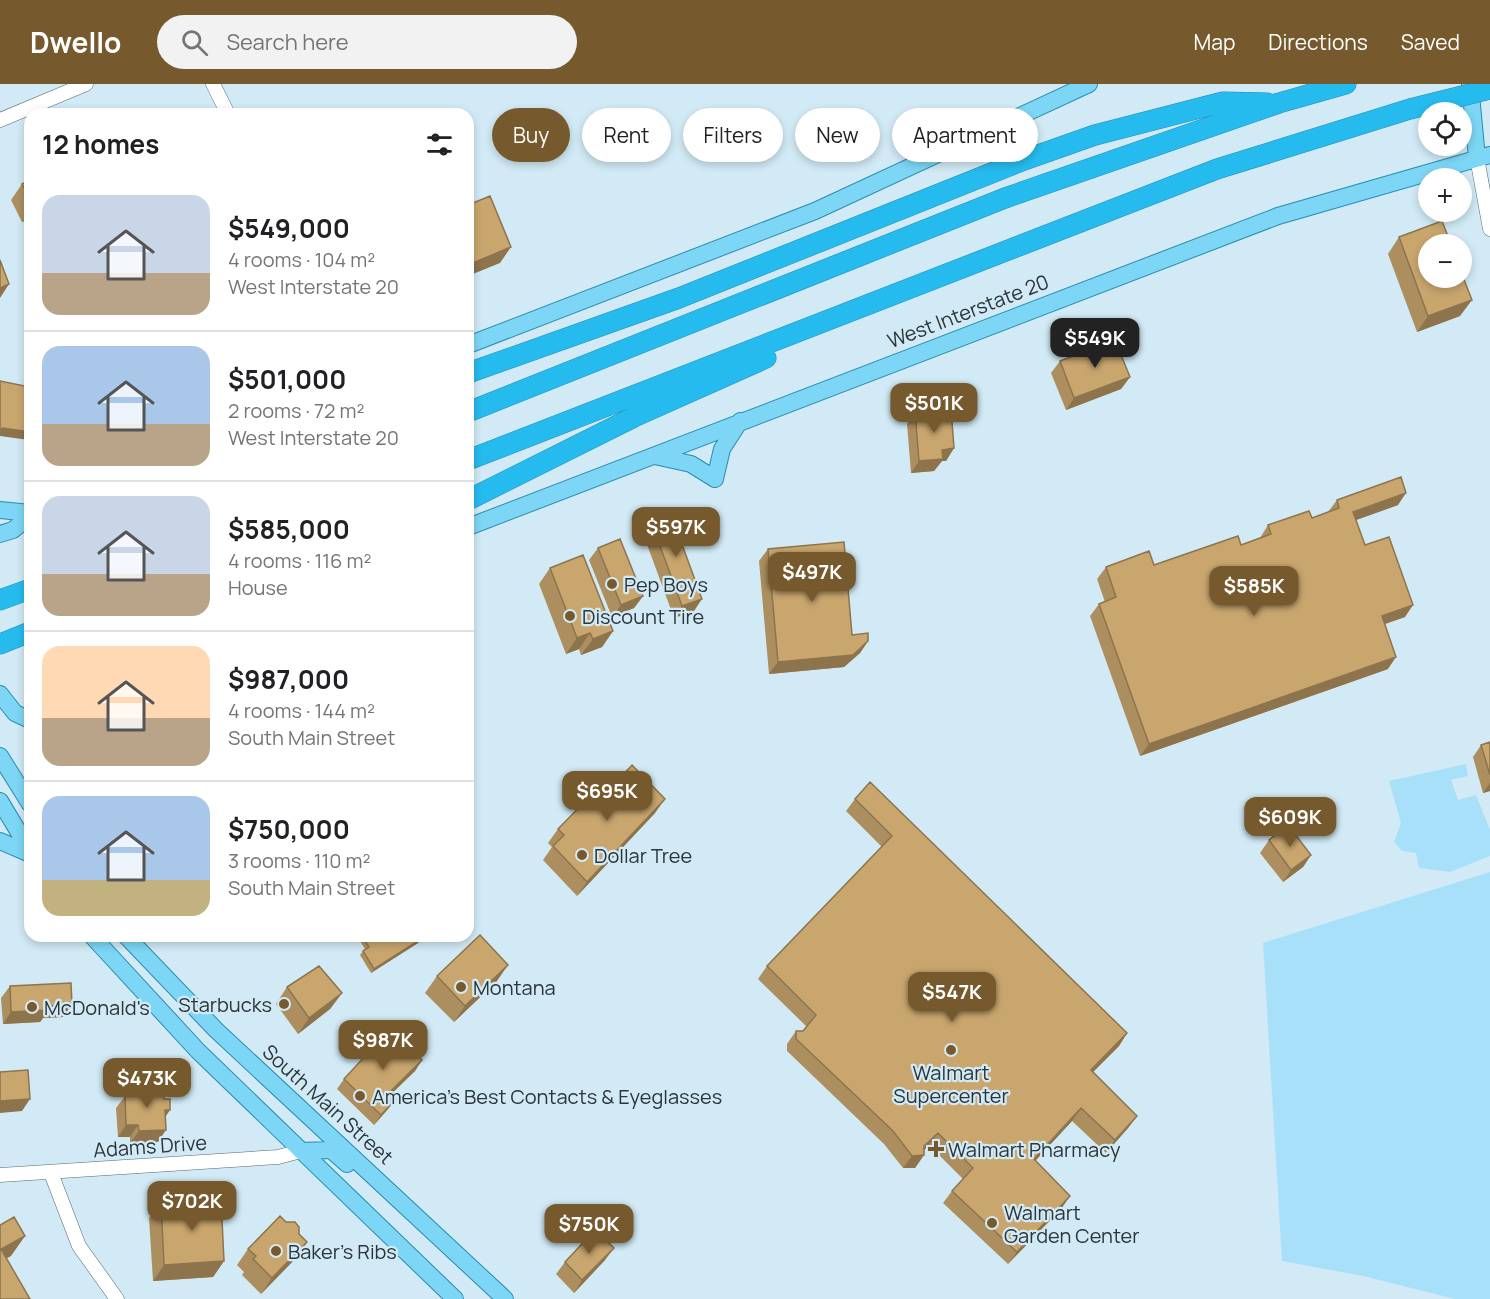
<!DOCTYPE html>
<html lang="en">
<head>
<meta charset="utf-8">
<style>
	:root { --surface:#fff; --page:#f2f2f2; --text:#202124; --muted:#757577; --line:#e0e0e0; --accent:#765a2d }
	body { margin:0; font-family:Manrope,sans-serif; background:var(--page); color:var(--text); height:100vh; display:flex; flex-direction:column; font-size:22px; white-space:nowrap }
	* { box-sizing:border-box; margin:0 }
	p { font-size:20px; color:var(--muted) }
	.icon { flex:none; width:33px; height:33px; fill:none; stroke:currentColor; stroke-width:2; stroke-linecap:round; stroke-linejoin:round }
	.map { position:relative; flex:1; overflow:hidden }
	.details { position:absolute; left:24px; top:24px; width:450px; height:834px; display:flex; flex-direction:column; background:var(--surface); border-radius:18px; box-shadow:0 3px 9px #0003 }
	.details>* { flex:none }
	.hud { position:absolute; left:492px; top:24px; width:570px; height:54px; display:flex; gap:12px }
	.buttons { position:absolute; left:1418px; top:18px; display:grid; gap:12px }
	.buttons a { display:grid; place-items:center; width:54px; height:54px; border-radius:50%; background:var(--surface); box-shadow:0 3px 9px #0003; font-size:30px }
	.price { position:absolute; translate:-50% -51px; padding:0 14px; border-radius:12px; background:var(--accent); color:#fff; font-size:20px; line-height:39px; filter:drop-shadow(0 2px 3px #0008) }
	.price::after { content:''; position:absolute; left:50%; top:36px; width:18px; height:14px; margin-left:-9px; background:inherit; clip-path:polygon(0 0,100% 0,50% 100%) }
	.price.active { background:#222; color:#fff }
	ul { padding:0; list-style:none }
	li { display:flex; align-items:center; gap:18px; height:150px; padding:0 18px }
	li+li { border-top:2px solid var(--line) }
	li span { display:grid; place-items:center; flex:none; width:168px; height:120px; border-radius:18px; color:#555 }
	li>.icon { margin-inline-start:auto }
	span .icon { width:72px; height:72px; fill:#fffc; stroke-width:1 }
	li b { font-size:26px }
	h2 { display:flex; justify-content:space-between; align-items:center; height:72px; padding:0 18px; font-size:26px }
	.tag { padding:0 21px; border-radius:27px; background:var(--surface); box-shadow:0 3px 9px #0003; font-size:21px; line-height:54px }
	.tag.active { background:var(--accent); color:#fff }
	header { display:flex; align-items:center; gap:36px; box-sizing:border-box; height:84px; padding:0 30px; background:var(--accent); color:#fff }
	header strong { font-size:28px }
	nav { display:flex; gap:33px; margin-inline-start:auto; font-size:21px }
	.search { width:420px; height:54px; background:var(--page); display:flex; align-items:center; gap:15px; box-sizing:border-box; padding:0 21px; border-radius:33px; color:var(--muted); font-size:22px }
	.map>svg:first-child { display:block }
</style>
</head>
<body>
<header>
<strong>Dwello</strong>
<div class="search"><svg class="icon" aria-label="search" viewBox="0 0 24 24"><circle cx="10" cy="10" r="6"/><path d="M15 15l6 6"/></svg>Search here</div>
<nav><a>Map</a><a>Directions</a><a>Saved</a></nav>
</header>
<div class="map">
<svg width="1490" height="1215" viewBox="0 0 1490 1215">
	<rect width="100%" height="100%" fill="#d1eaf5"/>
	<path fill="#a9e0f9" d="M1466,680L1468,692L1451,696L1458,716L1476,711L1490,746V772L1450,788L1419,784L1416,769L1402,767L1394,758L1401,739L1389,697Z
		M1490,788V1215H1455L1363,1192L1282,1177L1263,859Z"/>
	<g fill="none" stroke-linecap="round" stroke-linejoin="round">
		<g stroke="#536973" stroke-width="15">
			<path id="minor" d="M213,0L228,30
				M0,36L86,0
				M1477,74L1490,145
				M51,1089L79,1162L117,1215
				M0,1091L278,1073L301,1067"/>
		</g>
		<g stroke="#288caf" stroke-width="18">
			<path id="major" d="M1470,0L1477,74
				M468,261L815,127L1089,0
				M655,372L691,380L715,395L722,365L740,337
				M0,426L30,429
				M468,443L1278,132L1490,71
				M0,450L13,446L30,432
				M0,610L15,629L30,636
				M0,672L30,720
				M0,717L30,767
				M0,757L30,770
				M92,852L198,967L455,1215
				M126,852L216,946L505,1215
				M301,1067L331,1066L347,1080"/>
		</g>
		<g stroke="#288caf" stroke-width="21">
			<path id="highway" d="M468,289L679,214L1024,76L1095,51L1223,18L1267,19
				M468,328L1005,114L1279,19L1346,0
				M468,376L1217,85L1410,25
				M468,416L634,333L766,274
				M0,516L30,505
				M0,560L30,548"/>
		</g>
		<use href="#minor" stroke="#fff" stroke-width="14"/>
		<use href="#major" stroke="#7dd6f5" stroke-width="16"/>
		<use href="#highway" stroke="#26bbee" stroke-width="20"/>
		<g stroke="#288caf" stroke-width="21" stroke-linecap="butt">
			<path id="highway-bridge" d="M1410,25L1490,5"/>
		</g>
		<use href="#highway-bridge" stroke="#26bbee" stroke-width="20"/>
	</g>
	<path fill="#ad8f5f" d="M30,96V139L28,135L22,138L11,116L22,100Z
		M1399,153L1460,232L1417,248L1388,170Z
		M1060,277L1130,293L1121,305L1066,326L1051,289Z
		M915,328L954,364L946,377H942L934,387L911,389L907,340Z
		M1337,416L1398,421L1356,436L1365,461L1405,533L1385,540L1388,585L1140,672L1090,532L1099,520L1105,518L1097,495L1106,483L1154,481L1241,461L1260,454L1268,441L1312,434L1328,428Z
		M649,432L694,527L674,534L641,444Z
		M598,464L643,512L634,524L612,533L589,476Z
		M768,465L852,551L868,557L860,569L844,583L769,590L759,477Z
		M550,484L613,547L602,563L581,571L579,565L566,570L539,500Z
		M1490,658V707L1483,709L1473,673L1481,661Z
		M610,705L655,729L577,812L543,776L552,763L548,759L558,745Z
		M855,715L1127,949L1119,962L1093,988L1137,1032L1128,1044L1106,1069L1072,1037L1035,1077L1070,1112L1061,1125L1008,1180L943,1119L952,1107L963,1095L929,1061L924,1066V1071L915,1084H903L884,1060L787,967V960L796,947H803L807,943L758,895L767,882L882,763L846,727Z
		M1269,756L1311,771L1303,783L1283,798L1260,769Z
		M357,852H419L421,855L418,859L371,889L360,871L363,867L365,865Z
		M437,892L497,897L454,938L425,909Z
		M10,902L63,933L43,934L40,938L3,940L1,914Z
		M287,903L342,909L330,925L298,950L276,920Z
		M422,976L415,987L391,1010L388,1025L374,1041L337,1005L344,995Z
		M137,1004L165,1033L158,1058L130,1059V1053H118L116,1024L125,1012H132Z
		M161,1118L224,1177L213,1193L153,1197L149,1134Z
		M248,1165L296,1174L261,1210L242,1191L244,1188L237,1181Z
		M605,1176L574,1209L556,1190L565,1178Z"/>
	<path fill="#8d744d" d="M30,127V132L28,135L22,138Z
		M511,163L500,179L468,192V181Z
		M9,200L0,214V204Z
		M1472,216L1460,232L1417,248L1428,232Z
		M1130,293L1121,305L1066,326L1074,314Z
		M3,344L30,348V355L29,356L0,352V346Z
		M954,364L946,377H942L934,387L911,389L919,377L942,366Z
		M1406,409L1398,421L1345,440L1353,428Z
		M643,512L634,524L612,533L621,521Z
		M702,515L694,527L674,534L682,522Z
		M1413,521L1405,533L1373,544L1382,532Z
		M613,547L602,563L581,571L593,555Z
		M590,549L579,565L566,570L577,554Z
		M868,557L860,569L844,583L769,590L778,578Z
		M1396,573L1388,585L1140,672L1149,660Z
		M1490,699V707L1483,709Z
		M665,715L655,729L577,812L587,798Z
		M1311,771L1303,783L1283,798L1291,786Z
		M421,855L418,859L371,889L374,885Z
		M508,881L497,897L454,938L465,922Z
		M342,909L330,925L298,950L309,934Z
		M72,921L63,933L43,934L40,938L3,940L11,928L49,922Z
		M1127,949L1119,962L1083,998L1091,986Z
		M422,976L415,987L382,1019L389,1009Z
		M30,1015L22,1027L0,1029V1017Z
		M396,1015L388,1025L374,1041L381,1031Z
		M1081,1024L1072,1037L1025,1088L1034,1075Z
		M165,1026H170L162,1038Z
		M1137,1032L1128,1044L1106,1069L1115,1056Z
		M126,1041H138L130,1053H118Z
		M166,1046L158,1058L130,1059L139,1047Z
		M938,1049L929,1061L918,1072L924,1071L915,1084H903L912,1072L924,1062Z
		M1070,1112L1061,1125L1008,1180L1017,1168Z
		M25,1152L11,1172L0,1178L1,1165Z
		M307,1158L296,1174L261,1210L272,1194Z
		M614,1164L605,1176L574,1209L582,1196Z
		M224,1177L213,1193L153,1197L164,1181Z"/>
	<path fill="#c9a66e" stroke="#8d744d" stroke-width="1.5" d="M128,26L130,30H121Z
		M30,96V115L22,100Z
		M490,112L511,163L468,181V121Z
		M1442,137L1451,160H1428V194H1461V188L1472,216L1428,232L1399,153Z
		M0,176L9,200L0,204Z
		M1115,256L1130,293L1074,314L1060,277Z
		M0,297L30,303V348L3,344L0,346Z
		M951,325L954,364L942,366L943,375L919,377L915,328Z
		M1401,393L1406,409L1353,428L1365,461L1389,453L1413,521L1382,532L1396,573L1149,660L1099,520L1116,513L1106,483L1149,467L1154,481L1238,452L1241,461L1271,450L1268,441L1309,427L1312,434L1339,424L1337,416Z
		M669,425L702,515L682,522L649,432Z
		M620,455L643,512L621,521L598,464Z
		M844,458L852,551L868,549V557L853,571L778,578L768,465Z
		M583,471L613,547L593,555L590,549L577,554L550,484Z
		M1490,658V691L1481,661Z
		M632,681L665,715L587,798L553,762L564,751L558,745L604,698L610,705Z
		M870,698L1127,949L1091,986L1137,1032L1115,1056L1081,1024L1034,1075L1070,1112L1017,1168L952,1107L973,1084L938,1049L924,1062V1071L912,1072L893,1047L796,955V947H803L816,931L767,882L892,752L855,715Z
		M1288,741L1311,771L1291,786L1269,756Z
		M480,851L508,881L465,922L437,892Z
		M362,852H419L421,855L374,885L363,867L369,863Z
		M319,882L342,909L309,934L287,903Z
		M71,899L72,921L49,922V926L11,928L10,902Z
		M391,944L422,976L389,1009L396,1015L381,1031L344,995Z
		M28,986L30,1015L0,1017V988Z
		M162,1002L164,1015H170V1026H165L166,1046L139,1047L138,1041H126L125,1012L139,1011L137,1004Z
		M221,1115L224,1177L164,1181L161,1118Z
		M280,1132L286,1138H295L299,1143V1150L307,1158L272,1194L253,1175L256,1172L248,1165Z
		M14,1133L25,1152L1,1165L30,1215H0V1141Z
		M595,1146L614,1164L582,1196L565,1178Z"/>
	<g fill="#765a2d" stroke="#d1eaf5" stroke-width="2">
		<circle cx="612" cy="500" r="6"/>
		<circle cx="570" cy="532" r="6"/>
		<circle cx="582" cy="771" r="6"/>
		<circle cx="461" cy="903" r="6"/>
		<circle cx="284" cy="920" r="6"/>
		<circle cx="32" cy="923" r="6"/>
		<circle cx="951" cy="966" r="6"/>
		<circle cx="360" cy="1012" r="6"/>
		<path d="M933 1056h6v6h6v6h-6v6h-6v-6h-6v-6h6z"/>
		<circle cx="992" cy="1139" r="6"/>
		<circle cx="276" cy="1167" r="6"/>
	</g>
	<g text-anchor="middle" dominant-baseline="central" stroke-width="4.5" stroke-linejoin="round" paint-order="stroke">
		<g font-size="20" fill="#2c353a" stroke="#d1eaf5">
			<text transform="translate(968 227) rotate(-21)">West Interstate 20</text>
			<text transform="translate(328 1020) rotate(42)">South Main Street</text>
			<text transform="translate(150 1062) rotate(-4)">Adams Drive</text>
		</g>
		<g font-size="20" fill="#2c353a" stroke="#d1eaf5" text-anchor="start">
			<text x="624" y="500">Pep Boys</text>
			<text x="582" y="532">Discount Tire</text>
			<text x="594" y="771">Dollar Tree</text>
			<text x="473" y="903">Montana</text>
			<text x="272" y="920" text-anchor="end">Starbucks</text>
			<text x="44" y="923">McDonald's</text>
			<text x="951" y="988" text-anchor="middle">Walmart<tspan x="951" dy="23">Supercenter</tspan></text>
			<text x="372" y="1012">America's Best Contacts &amp; Eyeglasses</text>
			<text x="948" y="1065">Walmart Pharmacy</text>
			<text x="1004" y="1128">Walmart<tspan x="1004" dy="23">Garden Center</tspan></text>
			<text x="288" y="1167">Baker's Ribs</text>
		</g>
	</g>
</svg>
<div class="buttons">
<a><svg class="icon" aria-label="locate" viewBox="0 0 24 24"><circle cx="12" cy="12" r="6"/><path d="M12 2v4M12 18v4M2 12h4M18 12h4"/></svg></a>
<a>+</a>
<a>−</a>
</div>
<b class="price active" style="left:1095px;top:285px">$549K</b>
<b class="price" style="left:934px;top:350px">$501K</b>
<b class="price" style="left:676px;top:474px">$597K</b>
<b class="price" style="left:812px;top:519px">$497K</b>
<b class="price" style="left:1254px;top:533px">$585K</b>
<b class="price" style="left:607px;top:738px">$695K</b>
<b class="price" style="left:1290px;top:764px">$609K</b>
<b class="price" style="left:952px;top:939px">$547K</b>
<b class="price" style="left:383px;top:987px">$987K</b>
<b class="price" style="left:147px;top:1025px">$473K</b>
<b class="price" style="left:192px;top:1148px">$702K</b>
<b class="price" style="left:589px;top:1171px">$750K</b>
<div class="hud">
<a class="tag active">Buy</a>
<a class="tag">Rent</a>
<a class="tag">Filters</a>
<a class="tag">New</a>
<a class="tag">Apartment</a>
</div>
<section class="details">
<h2>12 homes<svg class="icon" aria-label="filters" viewBox="0 0 24 24"><path d="M4 7h16M4 17h16"/><circle cx="9" cy="7" r="2"/><circle cx="15" cy="17" r="2"/></svg></h2>
<ul>
<li><span style="background:linear-gradient(#c9d6e8 65%,#b9a48a 0)"><svg class="icon" aria-label="home" viewBox="0 0 24 24"><path d="M3 11l9-7 9 7M6 9v11h12V9"/></svg></span><div><b>$549,000</b><p>4 rooms · 104 m²</p><p>West Interstate 20</p></div></li>
<li><span style="background:linear-gradient(#a9c7e8 65%,#b9a48a 0)"><svg class="icon" aria-label="home" viewBox="0 0 24 24"><path d="M3 11l9-7 9 7M6 9v11h12V9"/></svg></span><div><b>$501,000</b><p>2 rooms · 72 m²</p><p>West Interstate 20</p></div></li>
<li><span style="background:linear-gradient(#c9d6e8 65%,#b9a48a 0)"><svg class="icon" aria-label="home" viewBox="0 0 24 24"><path d="M3 11l9-7 9 7M6 9v11h12V9"/></svg></span><div><b>$585,000</b><p>4 rooms · 116 m²</p><p>House</p></div></li>
<li><span style="background:linear-gradient(#ffd9b3 60%,#b9a48a 0)"><svg class="icon" aria-label="home" viewBox="0 0 24 24"><path d="M3 11l9-7 9 7M6 9v11h12V9"/></svg></span><div><b>$987,000</b><p>4 rooms · 144 m²</p><p>South Main Street</p></div></li>
<li><span style="background:linear-gradient(#a9c7e8 70%,#c2b280 0)"><svg class="icon" aria-label="home" viewBox="0 0 24 24"><path d="M3 11l9-7 9 7M6 9v11h12V9"/></svg></span><div><b>$750,000</b><p>3 rooms · 110 m²</p><p>South Main Street</p></div></li>
</ul>
</section>
</div>
</body>
</html>
